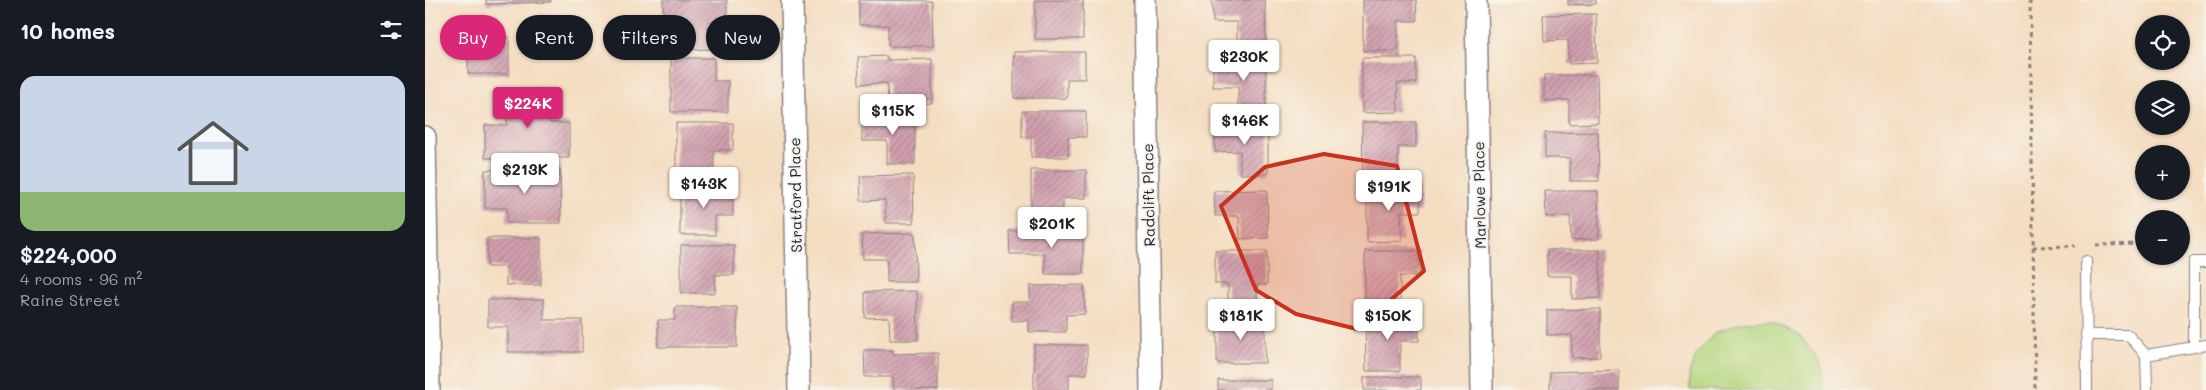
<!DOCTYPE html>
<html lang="en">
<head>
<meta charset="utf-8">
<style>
	:root { --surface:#171b24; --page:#20242c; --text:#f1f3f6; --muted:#9ea1a6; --line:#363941; --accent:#db2777 }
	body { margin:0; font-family:Mali,sans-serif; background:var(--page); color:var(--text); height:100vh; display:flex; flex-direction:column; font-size:19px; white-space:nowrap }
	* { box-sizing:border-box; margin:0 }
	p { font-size:16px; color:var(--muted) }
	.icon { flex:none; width:28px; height:28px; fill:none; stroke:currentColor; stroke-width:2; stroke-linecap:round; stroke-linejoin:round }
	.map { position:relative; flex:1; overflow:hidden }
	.side { display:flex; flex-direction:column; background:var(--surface); width:425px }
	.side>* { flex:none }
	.hud { position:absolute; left:15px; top:15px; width:475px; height:45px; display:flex; gap:10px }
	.buttons { position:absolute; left:1710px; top:15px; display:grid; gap:10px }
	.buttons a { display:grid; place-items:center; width:55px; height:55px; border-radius:50%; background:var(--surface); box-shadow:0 1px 4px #0004; font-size:25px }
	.price { position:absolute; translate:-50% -42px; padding:0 11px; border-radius:5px; background:#fff; color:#222; font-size:16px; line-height:32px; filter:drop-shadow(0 1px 2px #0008) }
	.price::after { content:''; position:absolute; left:50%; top:30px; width:15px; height:11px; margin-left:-8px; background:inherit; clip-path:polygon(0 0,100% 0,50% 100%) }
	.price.current { background:var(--accent); color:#fff }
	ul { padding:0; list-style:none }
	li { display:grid; align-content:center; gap:10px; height:265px; padding:0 20px }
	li+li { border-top:1px solid var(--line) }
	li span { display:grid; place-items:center; height:155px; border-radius:15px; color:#555 }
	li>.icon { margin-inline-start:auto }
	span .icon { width:90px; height:90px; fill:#fffc; stroke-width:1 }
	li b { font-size:21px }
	h2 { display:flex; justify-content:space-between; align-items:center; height:60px; padding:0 20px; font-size:21px }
	.pill { padding:0 18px; border-radius:22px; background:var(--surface); box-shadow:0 1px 4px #0004; font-size:18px; line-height:45px }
	.pill.current { background:var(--accent); color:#fff }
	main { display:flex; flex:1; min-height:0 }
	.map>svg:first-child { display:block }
</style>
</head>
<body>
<main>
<section class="side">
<h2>10 homes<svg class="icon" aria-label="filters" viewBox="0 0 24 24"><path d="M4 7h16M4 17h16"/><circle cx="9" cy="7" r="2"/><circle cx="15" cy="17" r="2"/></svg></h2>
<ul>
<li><span style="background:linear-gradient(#c9d6e8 75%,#8fb573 0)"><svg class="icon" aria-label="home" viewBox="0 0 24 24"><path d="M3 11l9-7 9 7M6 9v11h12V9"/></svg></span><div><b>$224,000</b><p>4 rooms · 96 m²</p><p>Raine Street</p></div></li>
</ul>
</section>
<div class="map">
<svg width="1781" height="390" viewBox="0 0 1781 390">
	<defs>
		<pattern id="building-hatch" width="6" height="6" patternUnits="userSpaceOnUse" patternTransform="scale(1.25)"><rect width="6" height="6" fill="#d2a0af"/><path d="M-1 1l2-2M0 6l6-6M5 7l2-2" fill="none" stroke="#aa8290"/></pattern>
	</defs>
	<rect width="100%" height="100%" fill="#f7f3e8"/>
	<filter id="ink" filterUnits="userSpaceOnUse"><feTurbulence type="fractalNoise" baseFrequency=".02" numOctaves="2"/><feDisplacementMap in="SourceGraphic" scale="10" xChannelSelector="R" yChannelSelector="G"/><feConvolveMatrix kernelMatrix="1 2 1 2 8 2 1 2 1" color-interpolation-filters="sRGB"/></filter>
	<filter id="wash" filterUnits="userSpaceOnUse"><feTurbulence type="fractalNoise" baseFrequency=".0096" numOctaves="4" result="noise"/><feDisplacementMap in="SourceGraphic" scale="20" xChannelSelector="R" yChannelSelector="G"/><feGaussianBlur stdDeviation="1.12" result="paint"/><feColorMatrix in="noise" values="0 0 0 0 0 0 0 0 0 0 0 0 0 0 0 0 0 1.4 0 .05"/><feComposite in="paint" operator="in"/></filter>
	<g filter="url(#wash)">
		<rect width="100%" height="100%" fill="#f4ddc1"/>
		<path fill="#b4d57d" stroke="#6b7c5c" d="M1346,321L1374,335L1395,362L1399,390H1265L1264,373L1272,353L1291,332L1319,322Z"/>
		<g id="blocks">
			<path fill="url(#building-hatch)" d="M61,0H126V2L61,4Z
				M238,0H302V22H283V31L293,30V49L239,50Z
				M434,0L507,1L508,46H463V25H434Z
				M610,0H658V39H610Z
				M787,0H840L841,45H812V22H788Z
				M938,0H991L992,21H973V51H938Z
				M1143,0H1171V4L1143,5Z
				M1171,14L1172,63L1144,64L1143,40L1119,41L1118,15Z
				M43,37H84V74H43Z
				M589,52H660V79H642V98H589Z
				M462,56V60L507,59V103L463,104L462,83L434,84L433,57Z
				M246,58H289V81H303V112H246Z
				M937,58H991V83H972L973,112L937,113Z
				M841,61V110L813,111V87H788V62Z
				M1119,75H1172L1173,123L1144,124V100L1119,101Z
				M82,89H125V123H144V158H60V125H82Z
				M597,111H661V137H643V157H606V137H597Z
				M490,115V164H462V141H437V116Z
				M937,122H991V147H973V176H938Z
				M251,123H308V150H289V176H251Z
				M790,126H843V174H815V151L790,152Z
				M1173,132L1174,181H1145V158H1120V133Z
				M135,169L136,223H82V208H60V170Z
				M606,170H661V198H638V217H606Z
				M488,175L489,223H461L460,200L436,201L435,176Z
				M995,187V212H976L977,241L942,242V188Z
				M255,188H308V216H290V235H255Z
				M842,190L843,238L815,239L814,216H790L789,191Z
				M1120,191H1173L1174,239L1146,240L1145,216L1121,217Z
				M658,230V274H620V254H585L584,231Z
				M490,233L491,282H462V259H438L437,234Z
				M62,238H116V285H81V267H62Z
				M256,245H309V275H290V293H256Z
				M1122,250H1175V298L1147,299V276H1122Z
				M790,251H842V285H832V303H803V284H790Z
				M940,251H994V276H975V306H940Z
				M659,285L660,314L641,315V332H604V320L587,321V302H605V286Z
				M492,291L493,340H465L464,317L440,318V292Z
				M119,299V320H157V352H83V327H63V300Z
				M250,307H312V347H233V320H250Z
				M1175,309V357L1147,358V335H1122V310Z
				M994,316V341H975V371H941L940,317Z
				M792,318H840V363H792Z
				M609,345H662V374H644V390H609Z
				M439,350H468V354L513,353V390H469L468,377H440Z
				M1194,370V390H1125V372Z
				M939,377H996V390H939Z
				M793,380H846V390H793Z"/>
		</g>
	</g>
	<g filter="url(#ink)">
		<use href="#blocks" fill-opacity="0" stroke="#8b807e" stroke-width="1"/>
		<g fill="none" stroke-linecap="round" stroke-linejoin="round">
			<g stroke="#8b807e" stroke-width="12">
				<path id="lane" d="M1661,261L1662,390
					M1661,335H1703L1721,355
					M1769,347V262H1781
					M1722,390L1721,355L1781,345"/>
			</g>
			<g stroke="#8b807e" stroke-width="24">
				<path id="street" d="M367,0L374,390
					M720,0L726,390
					M1051,0L1057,390
					M0,137L4,390"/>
			</g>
			<path stroke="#8b807e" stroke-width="3" stroke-dasharray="4 4" stroke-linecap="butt" d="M1605,0L1610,390
				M1671,245L1719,244
				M1608,247L1650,246"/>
			<use href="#lane" stroke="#fff" stroke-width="10"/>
			<use href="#street" stroke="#fff" stroke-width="21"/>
		</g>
	</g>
	<path fill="#c8321e" fill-opacity="0.2" stroke="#c8321e" stroke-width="4" stroke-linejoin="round" d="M899,154L972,166L999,271L932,329L871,314L831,290L796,206L840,167Z"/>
	<g text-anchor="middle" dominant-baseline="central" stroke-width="4" stroke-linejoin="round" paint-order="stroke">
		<g font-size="15" fill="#22223b" stroke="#f7f3e8">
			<text transform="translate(370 195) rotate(-91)">Stratford Place</text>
			<text transform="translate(723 195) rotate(-91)">Radclift Place</text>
			<text transform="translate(1054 195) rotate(-91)">Marlowe Place</text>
		</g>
	</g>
</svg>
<div class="buttons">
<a><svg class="icon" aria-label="locate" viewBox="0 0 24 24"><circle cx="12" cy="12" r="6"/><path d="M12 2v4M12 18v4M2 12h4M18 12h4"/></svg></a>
<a><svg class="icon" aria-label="layers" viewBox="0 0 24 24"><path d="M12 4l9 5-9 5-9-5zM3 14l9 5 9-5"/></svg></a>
<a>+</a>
<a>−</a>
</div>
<b class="price" style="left:819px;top:82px">$230K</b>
<b class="price current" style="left:103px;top:129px">$224K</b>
<b class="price" style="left:468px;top:136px">$115K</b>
<b class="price" style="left:820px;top:146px">$146K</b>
<b class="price" style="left:100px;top:195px">$213K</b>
<b class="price" style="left:279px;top:209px">$143K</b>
<b class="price" style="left:964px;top:212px">$191K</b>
<b class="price" style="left:627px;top:249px">$201K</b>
<b class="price" style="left:816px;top:341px">$181K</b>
<b class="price" style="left:963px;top:341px">$150K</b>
<div class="hud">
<a class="pill current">Buy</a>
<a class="pill">Rent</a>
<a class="pill">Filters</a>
<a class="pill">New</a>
</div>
</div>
</main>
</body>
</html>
